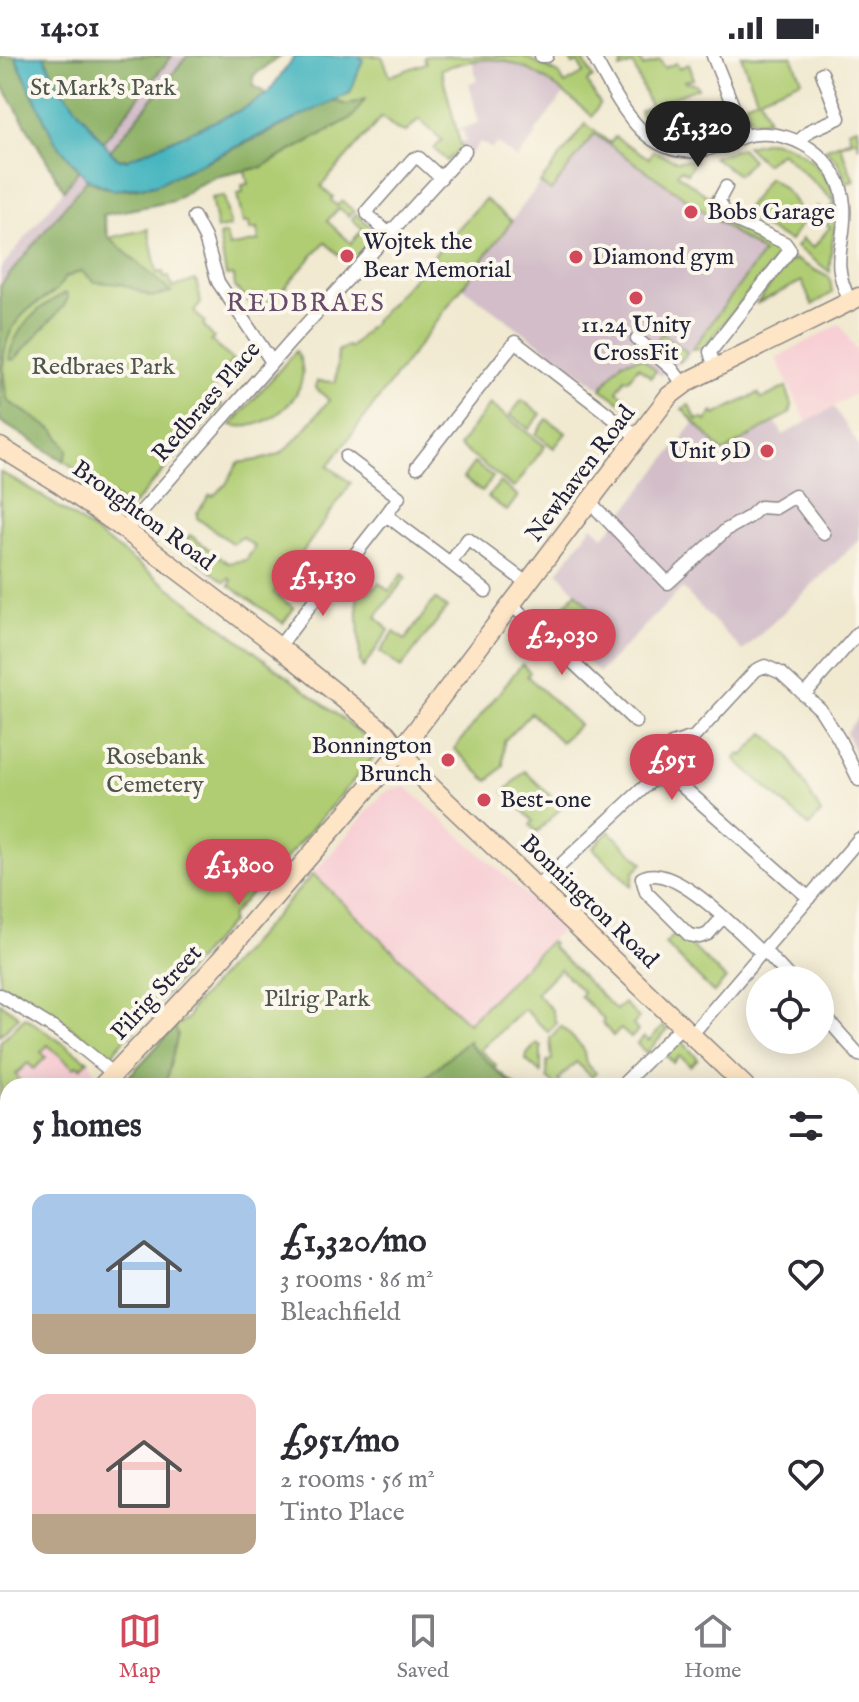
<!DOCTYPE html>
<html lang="en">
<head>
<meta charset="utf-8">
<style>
	:root { --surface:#fff; --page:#f7f7f7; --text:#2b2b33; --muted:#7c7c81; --line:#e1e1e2; --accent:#d1495b }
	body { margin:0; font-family:"IM FELL English",serif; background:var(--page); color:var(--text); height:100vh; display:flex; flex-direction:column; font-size:30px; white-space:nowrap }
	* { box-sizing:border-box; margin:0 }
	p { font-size:26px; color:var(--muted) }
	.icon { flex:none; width:44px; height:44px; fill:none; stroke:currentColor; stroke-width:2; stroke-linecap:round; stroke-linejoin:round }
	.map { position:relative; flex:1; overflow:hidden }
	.sheet { position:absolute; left:0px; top:1022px; width:860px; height:512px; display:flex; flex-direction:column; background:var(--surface); border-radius:24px 24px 0 0; box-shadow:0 4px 20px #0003 }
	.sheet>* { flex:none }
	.controls { position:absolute; left:746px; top:910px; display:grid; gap:16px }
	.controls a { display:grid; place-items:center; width:88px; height:88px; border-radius:50%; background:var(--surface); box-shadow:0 4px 20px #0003; font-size:40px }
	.price { position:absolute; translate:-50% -68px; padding:0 18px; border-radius:28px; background:var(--accent); color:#fff; font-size:26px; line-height:52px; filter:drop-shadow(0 2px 4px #0008) }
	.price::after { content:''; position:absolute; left:50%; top:48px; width:24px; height:18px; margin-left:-12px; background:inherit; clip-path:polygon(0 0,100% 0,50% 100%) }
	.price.on { background:#222; color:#fff }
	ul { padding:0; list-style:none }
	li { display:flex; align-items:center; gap:24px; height:200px; padding:0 32px }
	li span { display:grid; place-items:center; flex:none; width:224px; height:160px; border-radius:16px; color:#555 }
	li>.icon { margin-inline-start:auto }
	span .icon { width:96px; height:96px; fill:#fffc; stroke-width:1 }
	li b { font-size:34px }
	h2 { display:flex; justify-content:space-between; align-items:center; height:96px; padding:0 32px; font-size:34px }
	.status { display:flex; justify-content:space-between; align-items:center; height:56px; padding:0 40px; background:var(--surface); direction:ltr }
	.status svg { height:22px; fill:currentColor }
	.dock { display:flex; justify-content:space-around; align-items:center; height:112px; border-top:2px solid var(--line); background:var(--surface); font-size:22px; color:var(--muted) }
	.dock a { display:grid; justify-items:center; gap:4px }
	.dock .on { color:var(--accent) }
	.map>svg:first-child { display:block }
</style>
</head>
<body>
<div class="status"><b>14:01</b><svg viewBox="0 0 49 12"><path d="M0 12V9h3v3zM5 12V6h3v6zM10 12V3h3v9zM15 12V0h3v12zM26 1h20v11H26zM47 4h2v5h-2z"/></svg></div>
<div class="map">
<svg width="859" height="1534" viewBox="0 0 859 1534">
	<rect width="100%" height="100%" fill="#fbf7ec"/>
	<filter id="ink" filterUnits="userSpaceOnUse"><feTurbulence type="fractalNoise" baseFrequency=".0125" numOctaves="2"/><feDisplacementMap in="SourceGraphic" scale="16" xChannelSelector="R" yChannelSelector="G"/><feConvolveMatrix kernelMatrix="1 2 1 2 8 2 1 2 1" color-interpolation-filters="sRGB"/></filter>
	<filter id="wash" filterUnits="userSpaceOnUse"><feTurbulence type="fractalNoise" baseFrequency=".006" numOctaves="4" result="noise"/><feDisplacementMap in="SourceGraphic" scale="32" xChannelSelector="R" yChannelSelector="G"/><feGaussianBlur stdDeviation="1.8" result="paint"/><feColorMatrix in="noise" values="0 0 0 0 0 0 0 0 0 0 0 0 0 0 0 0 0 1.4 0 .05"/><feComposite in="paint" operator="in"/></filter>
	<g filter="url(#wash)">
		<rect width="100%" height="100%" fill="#f1e9d0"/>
		<path fill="#f7cfd4" d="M840,268L859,299V335L807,367L776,302Z
			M406,731L563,872L468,967L313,818L381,740L391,733Z
			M25,961L90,1007L95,1016L93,1025L87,1030H22L0,1007V986Z
			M852,1162L859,1169V1348L852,1355Z"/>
		<path fill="#d2bdc8" d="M172,0H187L0,230V213Z
			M472,4H498L510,6L543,23L564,38L535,76L537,78L517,103L497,87L492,93L480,86L470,99L461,92L460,87L466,85L463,74H456L479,67L469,27L477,25Z
			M594,78L763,197L692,293L686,303L660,320L644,303L622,306L601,333L462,231L540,127L551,135Z
			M834,351L859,390V484L743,595L682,532L599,617L564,581L590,552L558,516L592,470L604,481L695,366L723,396L774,364L783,379Z
			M859,660V706L846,676Z"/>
		<path fill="#b0cd73" stroke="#697857" stroke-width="2" d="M359,0H382L390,20L426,7L424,1L428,0H524L559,18L565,28L584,17L578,7L573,9L568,1L581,0L593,22L587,26L600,48L592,60C565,38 532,7 496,4C477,2 459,8 441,13L461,92L447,105L434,93L442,84L419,63L406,76L396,73L382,61L321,130L333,141L331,144L337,150L342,145L354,155L349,160L339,152L327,165L351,187L363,173L352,163L356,158L371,171L367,176L374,182L350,209L325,186L261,258L235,231L234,220L226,219L219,180L226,178L229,191L259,185L257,173L250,174L249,166L243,167L237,138L243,137L242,129L248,128L245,115L262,111L353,61L347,49L331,44L350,37L362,4Z
			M634,0H639L643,11L660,4L664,12L676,7L679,12L689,8L694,23L683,25L696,28L698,32L656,48L658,55L642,61L640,55L650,50L633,8L620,13L621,8Z
			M741,0H792L802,24L760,41L768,63C754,70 747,60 745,47L757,42Z
			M586,68L610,87L615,81L649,102L653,95L677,105L696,104L687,117L681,113L677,118L709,141L715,134L717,135L715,147L719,160L780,193V198L704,292L692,293L763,197L594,78L551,135L540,127Z
			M857,71L859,91L856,83L840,89L854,125L847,127L838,106L825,93L851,83L848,74Z
			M768,85C804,88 838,123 836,160C834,180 829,196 830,216L796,191L802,183L813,192L830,171L819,161L816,153L817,151L825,158L835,146L781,96L765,108L746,90Z
			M741,92L752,104L738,119L713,101Z
			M768,122C783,127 796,148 805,162L790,185L760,170L743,157Z
			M224,140L230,171L217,173L211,142Z
			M485,143L512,165L328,410L351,427L274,537L294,552L283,567L229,529L232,525L229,522L225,526L196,504L199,500L196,497L193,501L180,491L190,479L228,507L246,504L255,491L242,481L233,488L197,462V457L210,439L213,440L226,428L238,407C253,404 264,405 279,398C292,392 318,357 329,344L316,332L317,325L336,326L338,295L348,290L350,292Z
			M103,159L109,182L148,173L157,217L163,216L164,222L169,221L172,232L196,224L201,247L194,256L205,266L203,269L214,282L211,285L233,304L213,327L218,345L222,349L132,450L127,451L70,409L0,365V262Z
			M794,203L830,222L832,237L812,249L802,225L756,248L785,210Z
			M662,277L687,296L680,306L661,292L658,283Z
			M296,295C321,333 268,379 231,369Z
			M639,302L644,303L656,315L651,321L638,311L628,324L625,323L617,335L630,345L626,350L601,333L622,306Z
			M786,331L792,349L790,357L723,396L682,353L689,349L697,364L702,362L706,365L713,356L715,359L758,337L762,343Z
			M522,344L541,358L529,373L510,359Z
			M490,348L545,390L514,432L459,390Z
			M547,363L566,377L554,392L536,378Z
			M474,407L493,421L482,436L463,422Z
			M0,416C57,446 110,487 162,526C234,579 305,634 376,689L379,695L257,836L251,837L231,860V866L109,1001L71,971L0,930Z
			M500,426L518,440L507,455L488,441Z
			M402,518L406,521L376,561L389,574L363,612L360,606L357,538L369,536L379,527L389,535Z
			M576,536L590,552L570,574L559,563L562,560L559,557Z
			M435,543L447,552L401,612L380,596L394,576L405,584Z
			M522,608L530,616L527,620L579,669L561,686L531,657L504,685L503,710L488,725L454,693Z
			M764,677L788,699L821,757L809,770L735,703L740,698L743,700Z
			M525,715L562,751L537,776L530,769L533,765L504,736Z
			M609,775L643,807L634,816L631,830L593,792Z
			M313,818L468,967L550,885L553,887L551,890L616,954L624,947L639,962L633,969L638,975L631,982L621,973L613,980L602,967L604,964L580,940L583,936L560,913L536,937L552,954L556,968L548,976L524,953L480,994L496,1009L494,1012L517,1030H120L175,971C182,965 189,966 190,954Z
			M677,876L726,923L714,937L665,888Z
			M0,947L19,960L0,979Z
			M25,961L88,1005L81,1012L78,1009L74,1012L48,989L41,996L46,1001L34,1013L28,1007L16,1018L23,1030H8V1048L0,1057V986Z
			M561,970L583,992L586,1007L596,1017L592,1021L576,1006L558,1024L563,1030H556L547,1022V1005L552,1004L550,982Z
			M663,970L668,974L646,997L637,988L644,981L649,985Z
			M681,984L698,1003L690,1010L680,1000L673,1007L666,999Z
			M537,987L541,990V1017L526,1004L527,998Z
			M8,1141V1489L0,1481V1148Z
			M852,1498L859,1505V1527L853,1534H847L841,1528L835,1534H827L819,1526H852Z
			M36,1526H134L142,1534H38L34,1531L38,1528Z
			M489,1526H536L539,1529L534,1534H480Z"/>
		<path fill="#8cb065" stroke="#576950" stroke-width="2" d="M0,0H15L54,84L79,114L64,134L0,25Z
			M44,0H172L103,86L56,25Z
			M187,0H281L253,20L254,30L267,38L243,53L131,103H118L110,95Z
			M365,43L353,61L262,111L215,121L196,130L174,145L103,159L108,181L171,236L152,241L122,228L95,226L81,215L64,222C58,239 41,242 28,254C0,278 0,312 8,345L55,375L68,394L64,405L0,365V230L87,123L102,131L128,134L155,129L270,76L331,44L347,49Z
			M66,237L68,242L64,250L14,304L9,303C13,274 39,249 66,237Z
			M175,971L178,978L165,1030H120Z
			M469,984L470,989L513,1030H401L424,1022Z
			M8,1141V1178L0,1186V1148Z
			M610,1526H645L646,1534H618Z"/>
		<path fill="#47b6bf" stroke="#346c7d" stroke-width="2" d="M15,0H44L56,25L110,95L118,103L126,104L243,53L267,38L295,0H359L363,4L350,37L155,129L114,134L87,123L54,84Z"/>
	</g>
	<g filter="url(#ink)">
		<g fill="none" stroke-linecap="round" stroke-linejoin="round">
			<g stroke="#8a8686" stroke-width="15">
				<path id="street" d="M541,0H547
					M593,0C618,43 643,105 703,94C717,92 731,85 745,80L713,0
					M745,80C789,69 841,101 844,149C847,190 828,201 850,245
					M799,85L811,74L839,62L822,17
					M194,161L205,182L218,226L272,306
					M389,178L368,159L367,155L413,103L419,102L441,122
					M637,283L672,313L684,329
					M715,313L710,296L790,194L785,187L726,160L719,144L726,131
					M346,401L399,441L386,459
					M417,411L515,286L639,382
					M590,446L668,527L726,474L749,461L760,451L775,452L795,440L824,478
					M125,474L290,286L465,95
					M353,501L386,459L450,507L468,483L528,528
					M450,507L486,535
					M512,549L636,666
					M279,591L339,511
					M804,639L859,576
					M665,720L672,688L694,681L756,614L765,610L781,617L820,653L839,683L859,724
					M538,830L651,725L665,720L675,724L809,842
					M723,861L708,878L700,881L689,879L646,836L642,822C672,804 740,877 762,897
					M764,894L792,924
					M0,939L71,983L114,1018
					M820,955L859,999
					M692,978L859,783
					M621,1030L683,969
					M852,1073L859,1069
					M852,1365L859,1358
					M852,1388L859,1395
					M157,1526L165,1534
					M309,1526L318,1534
					M811,1526L819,1534
					M225,1534L233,1526
					M419,1534L433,1526
					M717,1534L720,1526"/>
			</g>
			<g stroke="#8a8686" stroke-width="21">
				<path id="secondary" d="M0,391L58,427L125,474L279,591L387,678L424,724L745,1030
					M102,1030L208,918L401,694L669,340L689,325L859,241
					M0,1135L8,1127
					M852,1139L859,1147"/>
			</g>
			<use href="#street" stroke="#fff" stroke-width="12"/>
			<use href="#secondary" stroke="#fee5c5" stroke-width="18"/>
		</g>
	</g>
	<g fill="#d1495b" stroke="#fbf7ec" stroke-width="3">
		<circle cx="691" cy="156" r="8"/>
		<circle cx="347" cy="200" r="8"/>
		<circle cx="576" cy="201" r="8"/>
		<circle cx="636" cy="242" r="8"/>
		<circle cx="767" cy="395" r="8"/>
		<circle cx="448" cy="704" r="8"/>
		<circle cx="484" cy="744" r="8"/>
	</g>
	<g text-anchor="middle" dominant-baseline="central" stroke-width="8" stroke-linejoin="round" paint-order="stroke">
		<g font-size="24" fill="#4d554c" stroke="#fbf7ec">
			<text x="103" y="32">St Mark's Park</text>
			<text x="103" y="311">Redbraes Park</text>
			<text x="155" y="701">Rosebank<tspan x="155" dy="28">Cemetery</tspan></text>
			<text x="317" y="943">Pilrig Park</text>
		</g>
		<g font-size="24" fill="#22223b" stroke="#fbf7ec" text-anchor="start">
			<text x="707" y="156">Bobs Garage</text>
			<text x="363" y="186">Wojtek the<tspan x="363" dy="28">Bear Memorial</tspan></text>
			<text x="592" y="201">Diamond gym</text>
			<text x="636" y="269" text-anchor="middle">11.24 Unity<tspan x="636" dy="28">CrossFit</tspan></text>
			<text x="751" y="395" text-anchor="end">Unit 9D</text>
			<text x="432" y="690" text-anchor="end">Bonnington<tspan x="432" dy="28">Brunch</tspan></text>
			<text x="500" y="744">Best-one</text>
		</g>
		<g font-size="24" fill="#22223b" stroke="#fbf7ec">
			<text transform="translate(207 346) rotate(-49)">Redbraes Place</text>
			<text transform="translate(581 418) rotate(-53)">Newhaven Road</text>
			<text transform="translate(143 460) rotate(36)">Broughton Road</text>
			<text transform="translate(589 846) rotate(44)">Bonnington Road</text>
			<text transform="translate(157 937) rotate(-47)">Pilrig Street</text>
		</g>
		<g font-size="26" letter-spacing="2" fill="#674d6b" stroke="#fbf7ec">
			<text x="306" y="247">REDBRAES</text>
		</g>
	</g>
</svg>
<div class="controls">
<a><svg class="icon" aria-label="locate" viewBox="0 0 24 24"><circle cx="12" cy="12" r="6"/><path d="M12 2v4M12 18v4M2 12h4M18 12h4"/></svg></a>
</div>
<b class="price on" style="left:698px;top:113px">£1,320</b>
<b class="price" style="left:323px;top:562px">£1,130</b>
<b class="price" style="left:562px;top:621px">£2,030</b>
<b class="price" style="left:672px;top:746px">£951</b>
<b class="price" style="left:239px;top:851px">£1,800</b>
<section class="sheet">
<h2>5 homes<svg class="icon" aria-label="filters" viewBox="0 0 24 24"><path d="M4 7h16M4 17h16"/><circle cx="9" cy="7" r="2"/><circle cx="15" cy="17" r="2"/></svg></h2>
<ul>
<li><span style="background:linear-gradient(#a9c7e8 75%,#b9a48a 0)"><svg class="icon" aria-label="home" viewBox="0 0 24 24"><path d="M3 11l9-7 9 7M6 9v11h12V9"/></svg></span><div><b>£1,320/mo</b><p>3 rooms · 86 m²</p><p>Bleachfield</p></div><svg class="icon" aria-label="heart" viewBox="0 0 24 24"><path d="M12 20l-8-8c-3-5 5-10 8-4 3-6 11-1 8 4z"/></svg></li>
<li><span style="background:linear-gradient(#f6c9c9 75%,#b9a48a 0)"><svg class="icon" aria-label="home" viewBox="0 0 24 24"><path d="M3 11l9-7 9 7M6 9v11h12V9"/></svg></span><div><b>£951/mo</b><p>2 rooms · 56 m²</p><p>Tinto Place</p></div><svg class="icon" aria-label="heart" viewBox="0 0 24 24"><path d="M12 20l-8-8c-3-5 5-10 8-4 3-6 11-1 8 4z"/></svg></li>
</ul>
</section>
</div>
<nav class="dock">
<a class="on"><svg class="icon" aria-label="map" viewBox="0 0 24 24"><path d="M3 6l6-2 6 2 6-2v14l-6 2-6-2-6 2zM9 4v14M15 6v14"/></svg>Map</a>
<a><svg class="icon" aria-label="saved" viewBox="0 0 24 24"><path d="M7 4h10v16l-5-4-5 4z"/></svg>Saved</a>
<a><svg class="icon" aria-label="home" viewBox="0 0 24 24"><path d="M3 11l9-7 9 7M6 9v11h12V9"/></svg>Home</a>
</nav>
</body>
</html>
